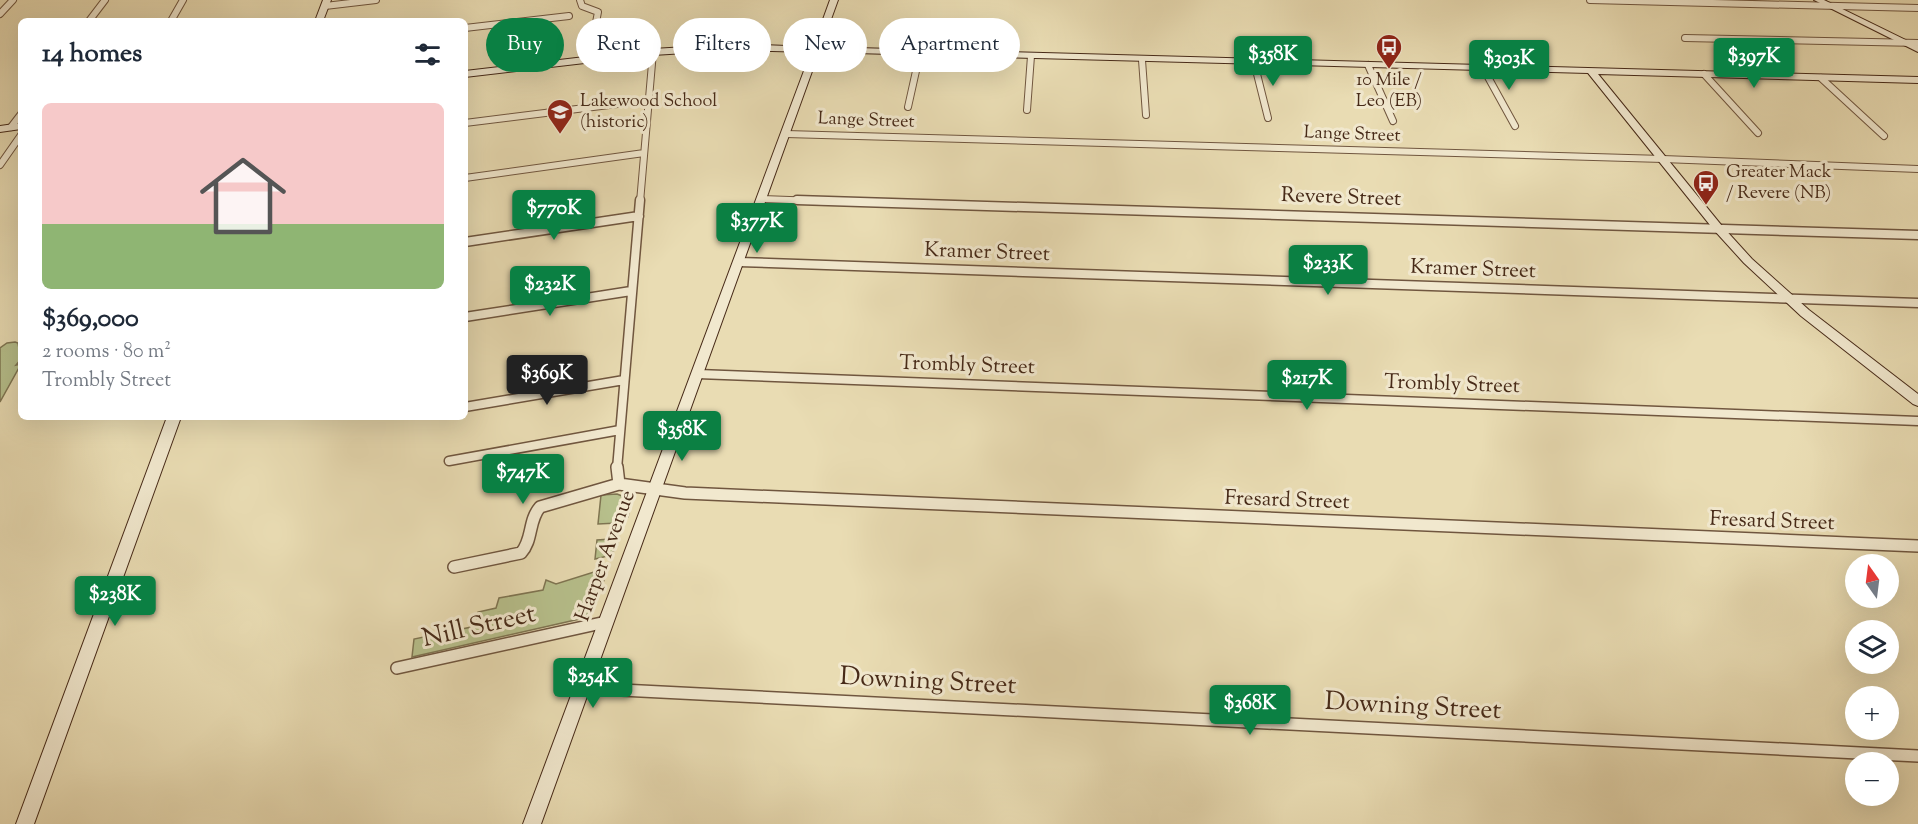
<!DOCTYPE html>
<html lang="en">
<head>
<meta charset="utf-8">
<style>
	:root { --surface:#fff; --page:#f2f2f3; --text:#1f2937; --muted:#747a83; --line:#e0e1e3; --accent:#0b8043 }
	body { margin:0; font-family:"Sorts Mill Goudy",serif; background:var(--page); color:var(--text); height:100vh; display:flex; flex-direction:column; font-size:22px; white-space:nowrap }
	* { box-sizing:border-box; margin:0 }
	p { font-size:20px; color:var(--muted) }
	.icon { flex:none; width:33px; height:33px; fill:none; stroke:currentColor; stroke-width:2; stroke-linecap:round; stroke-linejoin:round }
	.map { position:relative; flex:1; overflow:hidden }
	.details { position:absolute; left:18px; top:18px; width:450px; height:402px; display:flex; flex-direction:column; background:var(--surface); border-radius:9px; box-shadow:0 6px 24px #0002 }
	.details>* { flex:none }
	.hud { position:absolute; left:486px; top:18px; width:570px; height:54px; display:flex; gap:12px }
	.needle { width:39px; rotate:346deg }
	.controls { position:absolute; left:1845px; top:554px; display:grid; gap:12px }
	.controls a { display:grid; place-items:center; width:54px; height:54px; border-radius:50%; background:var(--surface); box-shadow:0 6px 24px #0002; font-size:30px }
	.price { position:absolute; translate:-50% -51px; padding:0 14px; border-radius:6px; background:var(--accent); color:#fff; font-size:20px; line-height:39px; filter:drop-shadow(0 2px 3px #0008) }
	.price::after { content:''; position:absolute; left:50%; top:36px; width:18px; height:14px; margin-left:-9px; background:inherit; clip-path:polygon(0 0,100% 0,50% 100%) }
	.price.selected { background:#222; color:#fff }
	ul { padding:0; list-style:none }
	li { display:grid; align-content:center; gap:12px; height:318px; padding:0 24px }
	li+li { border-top:2px solid var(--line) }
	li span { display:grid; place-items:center; height:186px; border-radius:9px; color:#555 }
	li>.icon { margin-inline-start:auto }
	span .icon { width:108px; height:108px; fill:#fffc; stroke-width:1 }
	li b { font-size:26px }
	h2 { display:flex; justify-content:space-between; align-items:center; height:72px; padding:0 24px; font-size:26px }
	.chip { padding:0 21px; border-radius:27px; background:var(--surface); box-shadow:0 6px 24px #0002; font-size:21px; line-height:54px }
	.chip.selected { background:var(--accent); color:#fff }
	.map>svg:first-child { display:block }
</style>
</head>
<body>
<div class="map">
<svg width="1918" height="824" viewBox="0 0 1918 824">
	<rect width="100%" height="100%" fill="#e9dcb3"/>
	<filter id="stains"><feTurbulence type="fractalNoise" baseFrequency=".00333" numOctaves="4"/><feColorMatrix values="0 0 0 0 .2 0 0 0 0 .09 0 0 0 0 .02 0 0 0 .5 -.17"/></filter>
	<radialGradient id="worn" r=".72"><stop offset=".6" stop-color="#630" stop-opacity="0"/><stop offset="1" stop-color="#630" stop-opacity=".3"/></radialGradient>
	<path fill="#b7c08c" stroke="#7f7552" stroke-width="1.5" d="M15,342L18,343L21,359L16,365L21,364L0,402V348L7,343Z
		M617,494L632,500L628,517L618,523L598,524L601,495Z
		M611,539L618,543C614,555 606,557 595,559L597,540Z
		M594,572L601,573L604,580L592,610L584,618L412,657L414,639L476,626L478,612L496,608L499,598L543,590L546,580L556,584Z"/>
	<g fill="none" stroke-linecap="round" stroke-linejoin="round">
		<g stroke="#70563f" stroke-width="8">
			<path id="street-far2" d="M580,0L582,6L598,12L589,59
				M1590,0L1918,8
				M325,6L376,0
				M0,14L13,0
				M89,21L105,0
				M171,21L183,0
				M465,28L569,16
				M1685,38L1918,43
				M1142,60L1146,115
				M1254,62L1268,118
				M1368,65L1393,121
				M1483,68L1515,126
				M1704,74L1758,133
				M1821,78L1884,136
				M908,107L920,53
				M1027,110L1031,56
				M465,123L649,100
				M11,127L21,114
				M786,134L1663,159L1918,169
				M0,165L21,135
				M465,178L644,153
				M762,199L845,202
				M640,202L653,52"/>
		</g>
		<g stroke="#70563f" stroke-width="11">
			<path id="street-far1" d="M797,200L1918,235
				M465,242L639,216
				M739,262L1918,303
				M465,317L631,291
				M698,374L1918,421
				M465,407L624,380
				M449,461L620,430
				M617,469L640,200"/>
		</g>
		<g stroke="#70563f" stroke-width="14">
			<path id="street" d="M617,467L619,484L685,493L1918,546
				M454,567L521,553C533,540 528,521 540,507L619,484
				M397,668L606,622
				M582,688L1918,756"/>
		</g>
		<g stroke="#472a18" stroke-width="2">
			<path id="secondary" d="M323,0H331L323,21H315Z
				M830,0H838L821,47L1918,77V83L1598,74L1722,226L1752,259L1809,310L1918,394V406L1913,404L1801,316L1744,263L1714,230L1588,73L819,52L541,824H523L811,52L735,50L653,55L465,77V71L653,49L735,44L813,47Z
				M1814,0H1824L1918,46V52Z
				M21,123V129L0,132V126Z
				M167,417H181L34,824H16Z"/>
		</g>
		<use href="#street-far2" stroke="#f1e8ce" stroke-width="6"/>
		<use href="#street-far1" stroke="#f1e8ce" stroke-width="8"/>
		<use href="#street" stroke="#f1e8ce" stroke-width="11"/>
		<use href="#secondary" fill="#f1e8ce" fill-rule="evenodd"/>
	</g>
	<defs>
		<g id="bus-pin" transform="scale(1.35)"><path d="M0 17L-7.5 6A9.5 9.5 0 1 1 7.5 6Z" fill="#8f2418" stroke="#f1e8ce"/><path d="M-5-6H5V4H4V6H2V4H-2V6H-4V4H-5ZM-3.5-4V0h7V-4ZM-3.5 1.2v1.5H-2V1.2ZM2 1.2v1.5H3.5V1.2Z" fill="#fff"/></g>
		<g id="school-pin" transform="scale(1.35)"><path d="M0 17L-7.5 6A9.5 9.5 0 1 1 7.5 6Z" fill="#8f2418" stroke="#f1e8ce"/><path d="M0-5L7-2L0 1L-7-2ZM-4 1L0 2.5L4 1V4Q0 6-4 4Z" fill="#fff"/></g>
	</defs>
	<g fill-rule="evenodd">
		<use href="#bus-pin" x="1389" y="47"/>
		<use href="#school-pin" x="560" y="112"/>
		<use href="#bus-pin" x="1706" y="183"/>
	</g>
	<g text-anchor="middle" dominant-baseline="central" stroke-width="6" stroke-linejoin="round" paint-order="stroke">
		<g font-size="18" fill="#472a18" stroke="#f1e8ce" text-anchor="start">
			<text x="1389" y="81" text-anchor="middle">10 Mile /<tspan x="1389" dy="21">Leo (EB)</tspan></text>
			<text x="580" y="102">Lakewood School<tspan x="580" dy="21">(historic)</tspan></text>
			<text x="1726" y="173">Greater Mack<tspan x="1726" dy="21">/ Revere (NB)</tspan></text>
		</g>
		<g font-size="18" fill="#472a18" stroke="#f1e8ce">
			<text transform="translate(866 121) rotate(2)">Lange Street</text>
			<text transform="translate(1352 135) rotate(2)">Lange Street</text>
		</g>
		<g font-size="21" fill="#472a18" stroke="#f1e8ce">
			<text transform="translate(1341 198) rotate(2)">Revere Street</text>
			<text transform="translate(987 253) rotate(2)">Kramer Street</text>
			<text transform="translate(1473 270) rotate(2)">Kramer Street</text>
			<text transform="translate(967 366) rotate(2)">Trombly Street</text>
			<text transform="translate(1452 385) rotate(2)">Trombly Street</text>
			<text transform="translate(1287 501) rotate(2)">Fresard Street</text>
			<text transform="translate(1772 522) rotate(2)">Fresard Street</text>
			<text transform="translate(606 556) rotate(-70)">Harper Avenue</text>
		</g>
		<g font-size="26" fill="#472a18" stroke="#f1e8ce">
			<text transform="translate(479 627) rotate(-13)">Nill Street</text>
			<text transform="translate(928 682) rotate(3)">Downing Street</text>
			<text transform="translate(1413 707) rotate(3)">Downing Street</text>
		</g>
	</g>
	<rect width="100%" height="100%" filter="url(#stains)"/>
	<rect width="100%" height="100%" fill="url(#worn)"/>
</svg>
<div class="controls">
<a><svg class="needle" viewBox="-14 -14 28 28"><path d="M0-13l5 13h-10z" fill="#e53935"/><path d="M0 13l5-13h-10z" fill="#747a83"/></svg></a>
<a><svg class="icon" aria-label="layers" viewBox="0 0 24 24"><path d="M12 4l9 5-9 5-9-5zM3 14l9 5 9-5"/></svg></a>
<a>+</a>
<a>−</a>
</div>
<b class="price" style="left:1273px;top:87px">$358K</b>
<b class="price" style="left:1754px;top:89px">$397K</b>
<b class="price" style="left:1509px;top:91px">$303K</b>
<b class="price" style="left:554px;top:241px">$770K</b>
<b class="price" style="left:757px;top:254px">$377K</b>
<b class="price" style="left:1328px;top:296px">$233K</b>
<b class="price" style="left:550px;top:317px">$232K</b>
<b class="price selected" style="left:547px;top:406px">$369K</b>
<b class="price" style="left:1307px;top:411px">$217K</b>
<b class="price" style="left:682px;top:462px">$358K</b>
<b class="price" style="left:523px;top:505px">$747K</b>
<b class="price" style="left:115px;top:627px">$238K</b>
<b class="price" style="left:593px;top:709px">$254K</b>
<b class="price" style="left:1250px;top:736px">$368K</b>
<div class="hud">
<a class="chip selected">Buy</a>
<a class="chip">Rent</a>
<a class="chip">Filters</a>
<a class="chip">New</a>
<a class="chip">Apartment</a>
</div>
<section class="details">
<h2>14 homes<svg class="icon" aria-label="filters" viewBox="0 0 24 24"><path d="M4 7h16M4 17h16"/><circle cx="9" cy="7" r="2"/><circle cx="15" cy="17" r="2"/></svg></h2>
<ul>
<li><span style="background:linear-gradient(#f6c9c9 65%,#8fb573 0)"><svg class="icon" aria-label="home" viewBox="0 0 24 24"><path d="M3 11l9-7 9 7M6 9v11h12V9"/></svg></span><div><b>$369,000</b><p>2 rooms · 80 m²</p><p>Trombly Street</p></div></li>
</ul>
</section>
</div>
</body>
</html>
